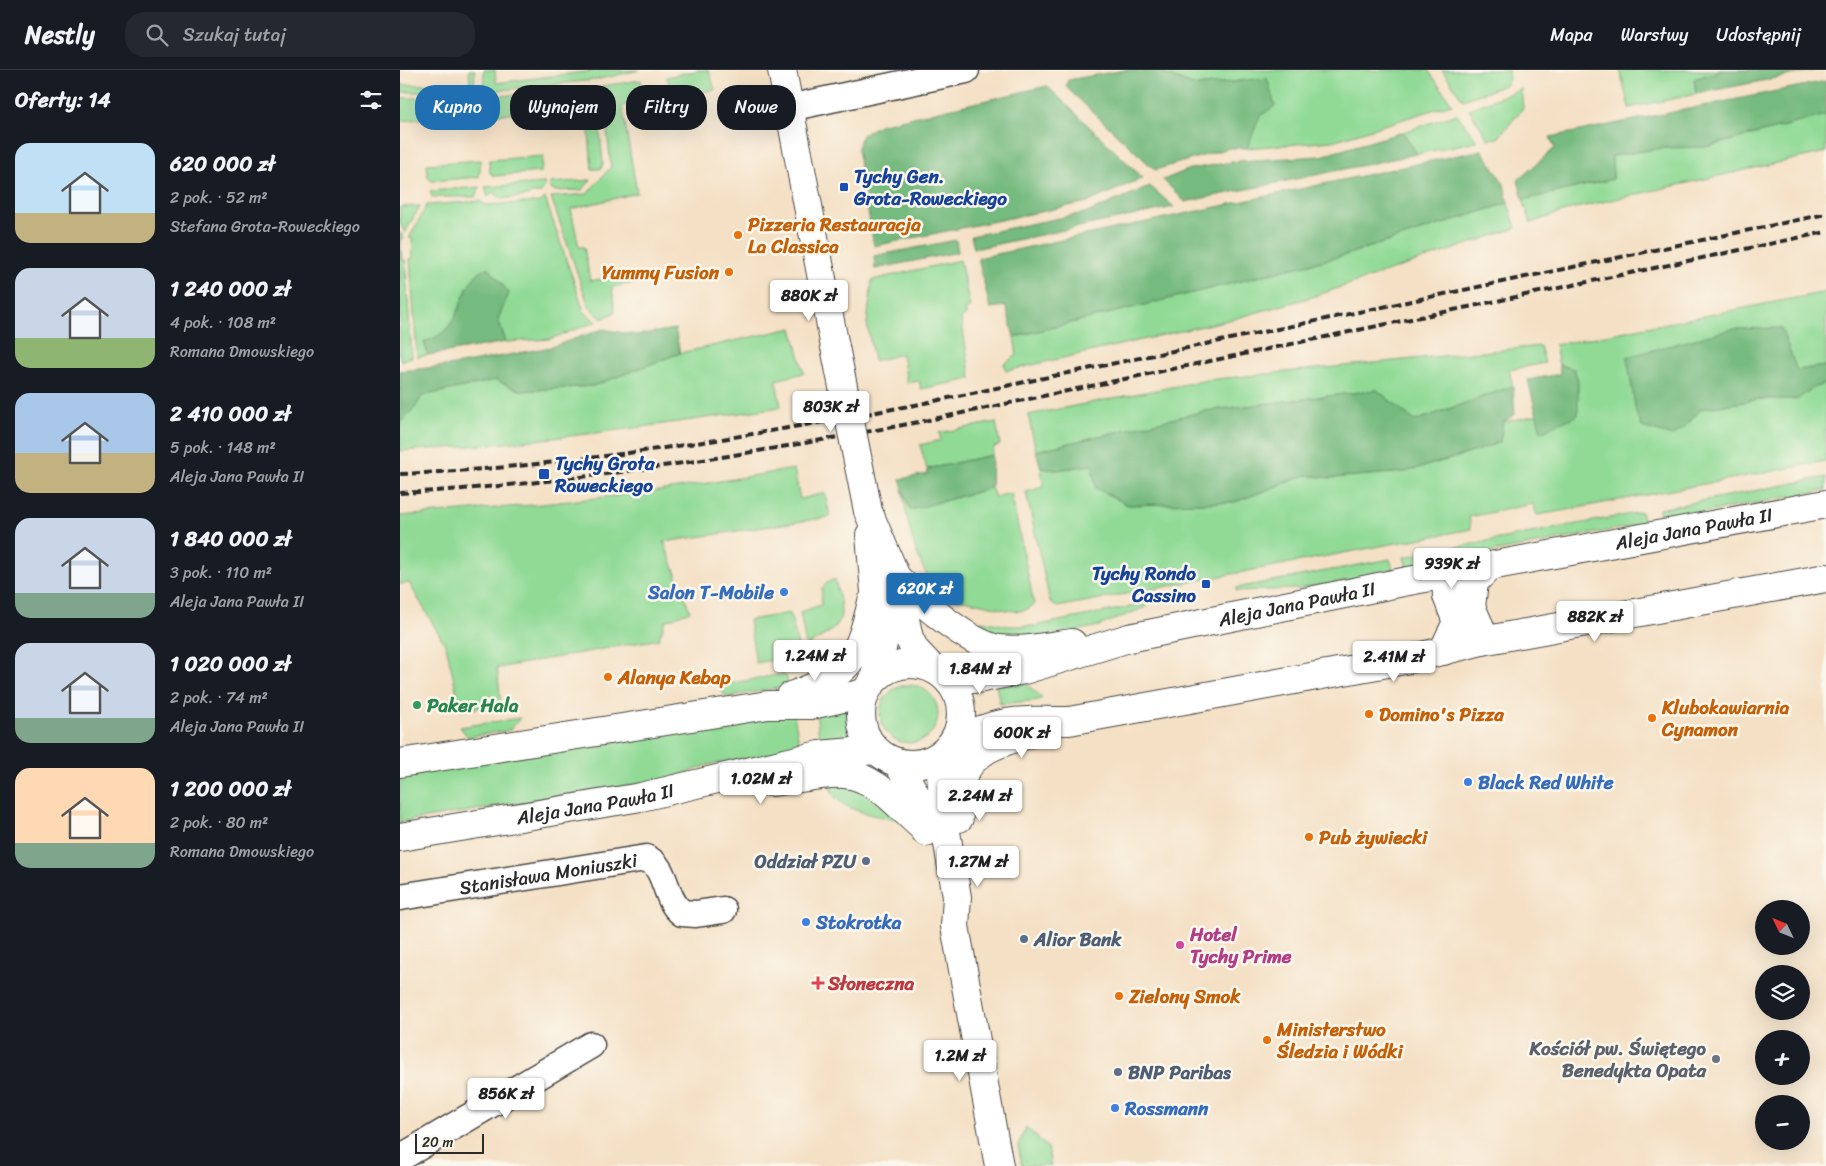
<!DOCTYPE html>
<html lang="pl">
<head>
<meta charset="utf-8">
<style>
	:root { --surface:#171b24; --page:#242831; --text:#f1f3f6; --muted:#9ea1a6; --line:#363941; --accent:#1f6fb2 }
	body { margin:0; font-family:Sriracha,sans-serif; background:var(--page); color:var(--text); height:100vh; display:flex; flex-direction:column; font-size:19px; white-space:nowrap }
	* { box-sizing:border-box; margin:0 }
	p { font-size:16px; color:var(--muted) }
	.icon { flex:none; width:28px; height:28px; fill:none; stroke:currentColor; stroke-width:2; stroke-linecap:round; stroke-linejoin:round }
	.map { position:relative; flex:1; overflow:hidden }
	.sheet { display:flex; flex-direction:column; background:var(--surface); width:400px }
	.sheet>* { flex:none }
	.guide { position:absolute; left:15px; top:15px; width:475px; height:45px; display:flex; gap:10px }
	.needle { width:32px; rotate:313deg }
	.buttons { position:absolute; left:1355px; top:830px; display:grid; gap:10px }
	.buttons a { display:grid; place-items:center; width:55px; height:55px; border-radius:50%; background:var(--surface); box-shadow:0 5px 20px #0002; font-size:25px }
	.scale { position:absolute; left:15px; bottom:12px; width:69px; box-sizing:border-box; padding-left:5px; border:2px solid #2b2b2b; border-top:0; font-size:14px; line-height:18px; white-space:nowrap; color:#2b2b2b; -webkit-text-stroke:4px #fbf7ec; paint-order:stroke }
	.price { position:absolute; translate:-50% -42px; padding:0 11px; border-radius:5px; background:#fff; color:#222; font-size:16px; line-height:32px; filter:drop-shadow(0 1px 2px #0008) }
	.price::after { content:''; position:absolute; left:50%; top:30px; width:15px; height:11px; margin-left:-8px; background:inherit; clip-path:polygon(0 0,100% 0,50% 100%) }
	.price.on { background:var(--accent); color:#fff }
	ul { padding:0; list-style:none }
	li { display:flex; align-items:center; gap:15px; height:125px; padding:0 15px }
	li span { display:grid; place-items:center; flex:none; width:140px; height:100px; border-radius:15px; color:#555 }
	li>.icon { margin-inline-start:auto }
	span .icon { width:60px; height:60px; fill:#fffc; stroke-width:1 }
	li b { font-size:21px }
	h2 { display:flex; justify-content:space-between; align-items:center; height:60px; padding:0 15px; font-size:21px }
	.pill { padding:0 18px; border-radius:20px; background:var(--surface); box-shadow:0 5px 20px #0002; font-size:18px; line-height:45px }
	.pill.on { background:var(--accent); color:#fff }
	header { display:flex; align-items:center; gap:30px; box-sizing:border-box; height:70px; padding:0 25px; background:var(--surface); border-bottom:1px solid var(--line) }
	header strong { font-size:24px }
	nav { display:flex; gap:28px; margin-inline-start:auto; font-size:18px }
	.search { width:350px; height:45px; background:var(--page); display:flex; align-items:center; gap:12px; box-sizing:border-box; padding:0 18px; border-radius:20px; color:var(--muted); font-size:19px }
	main { display:flex; flex:1; min-height:0 }
	.map>svg:first-child { display:block }
</style>
</head>
<body>
<header>
<strong>Nestly</strong>
<div class="search"><svg class="icon" aria-label="search" viewBox="0 0 24 24"><circle cx="10" cy="10" r="6"/><path d="M15 15l6 6"/></svg>Szukaj tutaj</div>
<nav><a>Mapa</a><a>Warstwy</a><a>Udostępnij</a></nav>
</header>
<main>
<section class="sheet">
<h2>Oferty: 14<svg class="icon" aria-label="filters" viewBox="0 0 24 24"><path d="M4 7h16M4 17h16"/><circle cx="9" cy="7" r="2"/><circle cx="15" cy="17" r="2"/></svg></h2>
<ul>
<li><span style="background:linear-gradient(#bfe0f5 70%,#c2b280 0)"><svg class="icon" aria-label="home" viewBox="0 0 24 24"><path d="M3 11l9-7 9 7M6 9v11h12V9"/></svg></span><div><b>620 000 zł</b><p>2 pok. · 52 m²</p><p>Stefana Grota-Roweckiego</p></div></li>
<li><span style="background:linear-gradient(#c9d6e8 70%,#8fb573 0)"><svg class="icon" aria-label="home" viewBox="0 0 24 24"><path d="M3 11l9-7 9 7M6 9v11h12V9"/></svg></span><div><b>1 240 000 zł</b><p>4 pok. · 108 m²</p><p>Romana Dmowskiego</p></div></li>
<li><span style="background:linear-gradient(#a9c7e8 60%,#c2b280 0)"><svg class="icon" aria-label="home" viewBox="0 0 24 24"><path d="M3 11l9-7 9 7M6 9v11h12V9"/></svg></span><div><b>2 410 000 zł</b><p>5 pok. · 148 m²</p><p>Aleja Jana Pawła II</p></div></li>
<li><span style="background:linear-gradient(#c9d6e8 75%,#7fa58c 0)"><svg class="icon" aria-label="home" viewBox="0 0 24 24"><path d="M3 11l9-7 9 7M6 9v11h12V9"/></svg></span><div><b>1 840 000 zł</b><p>3 pok. · 110 m²</p><p>Aleja Jana Pawła II</p></div></li>
<li><span style="background:linear-gradient(#c9d6e8 75%,#7fa58c 0)"><svg class="icon" aria-label="home" viewBox="0 0 24 24"><path d="M3 11l9-7 9 7M6 9v11h12V9"/></svg></span><div><b>1 020 000 zł</b><p>2 pok. · 74 m²</p><p>Aleja Jana Pawła II</p></div></li>
<li><span style="background:linear-gradient(#ffd9b3 75%,#7fa58c 0)"><svg class="icon" aria-label="home" viewBox="0 0 24 24"><path d="M3 11l9-7 9 7M6 9v11h12V9"/></svg></span><div><b>1 200 000 zł</b><p>2 pok. · 80 m²</p><p>Romana Dmowskiego</p></div></li>
</ul>
</section>
<div class="map">
<svg width="1426" height="1096" viewBox="0 0 1426 1096">
	<rect width="100%" height="100%" fill="#fbf7ec"/>
	<filter id="ink" filterUnits="userSpaceOnUse"><feTurbulence type="fractalNoise" baseFrequency=".02" numOctaves="2"/><feDisplacementMap in="SourceGraphic" scale="10" xChannelSelector="R" yChannelSelector="G"/><feConvolveMatrix kernelMatrix="1 2 1 2 8 2 1 2 1" color-interpolation-filters="sRGB"/></filter>
	<filter id="wash" filterUnits="userSpaceOnUse"><feTurbulence type="fractalNoise" baseFrequency=".0096" numOctaves="4" result="noise"/><feDisplacementMap in="SourceGraphic" scale="20" xChannelSelector="R" yChannelSelector="G"/><feGaussianBlur stdDeviation="1.12" result="paint"/><feColorMatrix in="noise" values="0 0 0 0 0 0 0 0 0 0 0 0 0 0 0 0 0 1.4 0 .05"/><feComposite in="paint" operator="in"/></filter>
	<g filter="url(#wash)">
		<rect width="100%" height="100%" fill="#f4e0c5"/>
		<path fill="#90da95" stroke="#5e8260" d="M69,0H75L74,22H0V15L70,14Z
			M84,0H95L96,13L201,0H240L195,10L83,22Z
			M299,0H309L315,20L278,25L271,21L267,7Z
			M762,0H1028L1052,34L933,71L847,78L860,46L867,8L796,16L764,4Z
			M1042,0H1108L1109,9L1105,15L1063,30Z
			M1220,0H1323L1294,9L1296,24L1229,38Z
			M241,10L244,30L222,36L237,123L171,139L179,177H184L190,211L233,203L234,213L212,217L215,242L202,249L189,237L151,127L187,124L211,97L202,16Z
			M196,18L203,94L201,99H192L187,39L86,45L85,27Z
			M1121,19L1123,38L1098,68L1088,69L1069,39Z
			M0,28H74V44L0,51Z
			M1057,44L1077,71L1017,84L1003,62Z
			M1426,45V82L1171,139L1131,153L1123,130L1213,109L1212,86L1262,78L1306,77Z
			M143,86L141,102L94,106L90,103L89,90Z
			M81,90L79,107L32,111L28,108L27,94Z
			M191,110L182,120L155,121L150,119V113Z
			M145,113L144,118L141,123H131L128,126L102,129L93,122L88,127L85,117Z
			M80,117L75,127H32L30,121Z
			M145,128L184,241L196,252L150,269L106,272L98,249L109,223L88,197C54,213 69,259 24,272L28,285L17,287L10,189L13,188L12,168H9L27,135L81,131L85,135L140,132Z
			M1108,133L1116,158L912,227L833,249L606,301L604,294L617,285L614,267L942,186Z
			M20,136L5,163L0,153V137Z
			M0,162L4,168L0,169L2,190H5L12,287L0,291Z
			M560,190L570,237L566,239V245L561,248L571,309L521,319L519,311L507,313L502,284L474,291L467,254L472,210Z
			M1426,222V296L1397,300L1332,259L1284,358L1301,339L1360,329H1398L1411,319L1426,313V391L1156,442L1137,445L1133,434L1069,447L1071,459L657,537L650,532L626,422L643,417L641,398L656,400L692,395L696,418L728,435L835,432L906,405L930,408L1005,402L1067,384L1100,372L1103,352L1138,345L1141,362L1174,299L1159,295L1155,275Z
			M392,258L404,303L376,310L381,337C254,356 128,374 0,381V353L15,338L21,326L96,310L122,321L193,316L280,283Z
			M1140,276L1145,293L1109,300L1113,316L1015,351L977,320L805,341L636,381L628,345L807,310Z
			M596,352L600,375L594,377L592,385L527,399L520,375L541,370L539,363Z
			M394,399L400,429L425,423L430,447L264,472L290,541L265,551L259,569L97,598L101,633L61,641L46,576L9,513L0,514V446L133,435L259,421Z
			M1426,407V420L1260,451L1259,439Z
			M591,418L595,427L611,423L634,534C627,544 609,541 598,538C586,534 557,530 547,525C517,511 507,449 502,419L510,440Z
			M1241,442L1244,454L1007,498L1004,487Z
			M990,489L994,502L898,519L836,521V518Z
			M435,509C446,554 445,554 406,576L400,542L421,535L422,518L428,512Z
			M745,534L746,537L699,556L618,573L575,559L581,551L609,556H634Z
			M390,543L399,580L379,589L356,593L349,550Z
			M383,604L386,606L389,616L326,627L321,620L322,615Z
			M622,610L642,628L639,630L600,634L595,612Z
			M480 644a29 29 0 1 1 58 0a29 29 0 1 1-58 0Z
			M447,639L448,661L453,673L420,676L416,642Z
			M394,644L400,679L308,695L267,710L0,752V705Z
			M120,648L110,660L68,667L60,657Z
			M446,711L500,749C483,749 441,740 433,724C431,721 430,716 429,712Z
			M626,1057L648,1078L651,1096H622L618,1076Z"/>
		<path fill="#74ba7e" stroke="#507254" d="M725,0H762L764,4L796,16L867,8L875,36L860,46L847,78H829L755,100L666,17L668,10Z
			M1323,0H1417L1296,24L1294,9Z
			M1426,11V45L1306,77L1262,78L1212,86L1213,109L1123,130L1118,110L1155,78L1150,67Z
			M647,16L743,108L688,132L474,176L457,79L462,65L479,55Z
			M1003,62L1017,84L785,132L763,110L790,99L838,91L921,86Z
			M1082,80L1104,114L1108,133L942,186L614,267L606,236L590,238L578,188Z
			M750,116L774,137L574,179L571,166L689,142Z
			M556,170L558,182L475,199L474,186Z
			M88,197L109,223L98,249L106,272L28,285L24,272C69,259 54,213 88,197Z
			M1381,258L1397,300L1426,296V313L1411,319L1398,329H1360L1301,339L1284,358L1272,366L1242,357L1236,343L1227,287L1332,259Z
			M203,259L236,265L275,259L280,283L193,316L122,321L96,310L22,326L15,338L0,353V301L55,295L151,277Z
			M1159,295L1174,299L1178,310V345L1141,362L1128,310L1160,304Z
			M1113,316L1115,344L1103,352L1100,372L1067,384L1005,402L930,408L906,405L835,432L728,435L696,418L692,395L656,400L641,398L636,381L805,341L977,320L1015,351Z
			M592,385L591,418L510,440L500,409L528,404L527,399Z"/>
	</g>
	<g filter="url(#ink)">
		<g fill="none" stroke-linecap="round" stroke-linejoin="round">
			<g stroke="#494642" stroke-width="29">
				<g id="minor">
					<path d="M389,38L566,0"/>
					<path id="s1" d="M0,827L246,788C268,797 263,829 282,843L296,844L323,840"/>
					<path d="M0,1088L191,975"/>
				</g>
			</g>
			<g stroke="#494642" stroke-width="30">
				<g id="tertiary">
					<path d="M382,0L435,277"/>
					<path d="M468,441L496,507L509,568L515,580L531,597"/>
					<path d="M470,465L475,522L483,564V574L474,609"/>
					<path d="M496,507C517,529 568,574 599,579C623,582 649,576 672,573"/>
					<path d="M1082,571L1080,557L1071,537L1074,512L1090,496"/>
					<path d="M1043,581L1057,552L1047,526L1046,504"/>
					<circle cx="511" cy="644" r="50"/>
					<path id="s2" d="M548,608L577,609L624,600L729,568L1003,512L1426,434"/>
					<path d="M391,626C449,605 458,590 472,532"/>
					<path d="M552,674C594,649 621,650 669,651L1010,589L1082,571L1426,508"/>
					<path d="M549,678L541,703L545,756L557,827L555,856L599,1096"/>
					<path d="M0,693L368,635H411L465,623"/>
					<path d="M498,693L518,729L526,762"/>
					<path d="M372,712C390,710 428,702 445,704C478,707 501,740 526,760"/>
					<path d="M559,748C559,737 558,723 561,712C571,676 610,670 642,660"/>
					<path id="s3" d="M0,767L241,727L419,685L476,680"/>
				</g>
			</g>
			<use href="#minor" stroke="#fff" stroke-width="26"/>
			<use href="#tertiary" stroke="#fff" stroke-width="28"/>
			<path stroke="#2b2b2b" stroke-width="4" stroke-dasharray="8 4" stroke-linecap="butt" d="M0,404C175,397 348,366 520,334L1426,144
				M0,423C177,414 350,384 524,351L1426,162"/>
			<g stroke="#494642" stroke-width="30" stroke-linecap="butt">
				<path id="tertiary-bridge" d="M435,277L468,441"/>
			</g>
			<use href="#tertiary-bridge" stroke="#fff" stroke-width="28"/>
		</g>
	</g>
	<g fill="#1a4fb4" stroke="#fbf7ec" stroke-width="2">
		<rect x="439" y="112" width="10" height="10" rx="2.5"/>
		<rect x="138" y="398" width="12" height="12" rx="2.5"/>
		<rect x="801" y="509" width="10" height="10" rx="2.5"/>
	</g>
	<g fill="#e8710a" stroke="#fbf7ec" stroke-width="2">
		<circle cx="338" cy="165" r="5"/>
		<circle cx="329" cy="202" r="5"/>
		<circle cx="208" cy="607" r="5"/>
		<circle cx="969" cy="644" r="5"/>
		<circle cx="1252" cy="648" r="5"/>
		<circle cx="909" cy="767" r="5"/>
		<circle cx="719" cy="926" r="5"/>
		<circle cx="867" cy="970" r="5"/>
	</g>
	<g fill="#3f7fe0" stroke="#fbf7ec" stroke-width="2">
		<circle cx="384" cy="522" r="5"/>
		<circle cx="1068" cy="712" r="5"/>
		<circle cx="406" cy="852" r="5"/>
		<circle cx="715" cy="1038" r="5"/>
	</g>
	<circle fill="#2e9e5b" stroke="#fbf7ec" stroke-width="2" cx="17" cy="635" r="5"/>
	<g fill="#5c6f8a" stroke="#fbf7ec" stroke-width="2">
		<circle cx="466" cy="791" r="5"/>
		<circle cx="624" cy="869" r="5"/>
		<circle cx="718" cy="1002" r="5"/>
	</g>
	<circle fill="#d1479c" stroke="#fbf7ec" stroke-width="2" cx="780" cy="875" r="5"/>
	<path fill="#e0444e" stroke="#fbf7ec" stroke-width="2" d="M415.5 905.5h5v5h5v5h-5v5h-5v-5h-5v-5h5z"/>
	<circle fill="#6b7280" stroke="#fbf7ec" stroke-width="2" cx="1316" cy="989" r="5"/>
	<g text-anchor="middle" dominant-baseline="central" stroke-width="5" stroke-linejoin="round" paint-order="stroke">
		<g font-size="19" font-weight="bold" fill="#164399" stroke="#fbf7ec" text-anchor="start">
			<text x="454" y="106">Tychy Gen.<tspan x="454" dy="22">Grota-Roweckiego</tspan></text>
			<text x="155" y="393">Tychy Grota<tspan x="155" dy="22">Roweckiego</tspan></text>
			<text x="796" y="503" text-anchor="end">Tychy Rondo<tspan x="796" dy="22">Cassino</tspan></text>
		</g>
		<g font-size="19" font-weight="bold" fill="#c56008" stroke="#fbf7ec" text-anchor="start">
			<text x="348" y="154">Pizzeria Restauracja<tspan x="348" dy="22">La Classica</tspan></text>
			<text x="319" y="202" text-anchor="end">Yummy Fusion</text>
			<text x="218" y="607">Alanya Kebap</text>
			<text x="1262" y="637">Klubokawiarnia<tspan x="1262" dy="22">Cynamon</tspan></text>
			<text x="979" y="644">Domino's Pizza</text>
			<text x="919" y="767">Pub żywiecki</text>
			<text x="729" y="926">Zielony Smok</text>
			<text x="877" y="959">Ministerstwo<tspan x="877" dy="22">Śledzia i Wódki</tspan></text>
		</g>
		<g font-size="19" fill="#2b2b2b" stroke="#fbf7ec">
			<text stroke="none"><textPath href="#s2" startOffset="762">Aleja Jana Pawła II</textPath></text>
			<text stroke="none"><textPath href="#s2" startOffset="358">Aleja Jana Pawła II</textPath></text>
			<text stroke="none"><textPath href="#s3" startOffset="198">Aleja Jana Pawła II</textPath></text>
			<text stroke="none"><textPath href="#s1" startOffset="150">Stanisława Moniuszki</textPath></text>
		</g>
		<g font-size="19" font-weight="bold" fill="#366cbe" stroke="#fbf7ec" text-anchor="start">
			<text x="374" y="522" text-anchor="end">Salon T-Mobile</text>
			<text x="1078" y="712">Black Red White</text>
			<text x="416" y="852">Stokrotka</text>
			<text x="725" y="1038">Rossmann</text>
		</g>
		<g font-size="19" font-weight="bold" fill="#27864d" stroke="#fbf7ec" text-anchor="start">
			<text x="27" y="635">Paker Hala</text>
		</g>
		<g font-size="19" font-weight="bold" fill="#4e5e75" stroke="#fbf7ec" text-anchor="start">
			<text x="456" y="791" text-anchor="end">Oddział PZU</text>
			<text x="634" y="869">Alior Bank</text>
			<text x="728" y="1002">BNP Paribas</text>
		</g>
		<g font-size="19" font-weight="bold" fill="#b23c85" stroke="#fbf7ec" text-anchor="start">
			<text x="790" y="864">Hotel<tspan x="790" dy="22">Tychy Prime</tspan></text>
		</g>
		<g font-size="19" font-weight="bold" fill="#be3a42" stroke="#fbf7ec" text-anchor="start">
			<text x="428" y="913">Słoneczna</text>
		</g>
		<g font-size="19" font-weight="bold" fill="#5b616d" stroke="#fbf7ec" text-anchor="end">
			<text x="1306" y="978">Kościół pw. Świętego<tspan x="1306" dy="22">Benedykta Opata</tspan></text>
		</g>
	</g>
</svg>
<div class="buttons">
<a><svg class="needle" viewBox="-14 -14 28 28"><path d="M0-13l5 13h-10z" fill="#e53935"/><path d="M0 13l5-13h-10z" fill="#9ea1a6"/></svg></a>
<a><svg class="icon" aria-label="layers" viewBox="0 0 24 24"><path d="M12 4l9 5-9 5-9-5zM3 14l9 5 9-5"/></svg></a>
<a>+</a>
<a>−</a>
</div>
<div class="scale">20 m</div>
<b class="price" style="left:409px;top:252px">880K zł</b>
<b class="price" style="left:431px;top:363px">803K zł</b>
<b class="price" style="left:1052px;top:520px">939K zł</b>
<b class="price on" style="left:525px;top:545px">620K zł</b>
<b class="price" style="left:1195px;top:573px">882K zł</b>
<b class="price" style="left:415px;top:612px">1.24M zł</b>
<b class="price" style="left:994px;top:613px">2.41M zł</b>
<b class="price" style="left:580px;top:625px">1.84M zł</b>
<b class="price" style="left:622px;top:689px">600K zł</b>
<b class="price" style="left:361px;top:735px">1.02M zł</b>
<b class="price" style="left:580px;top:752px">2.24M zł</b>
<b class="price" style="left:578px;top:818px">1.27M zł</b>
<b class="price" style="left:560px;top:1012px">1.2M zł</b>
<b class="price" style="left:106px;top:1050px">856K zł</b>
<div class="guide">
<a class="pill on">Kupno</a>
<a class="pill">Wynajem</a>
<a class="pill">Filtry</a>
<a class="pill">Nowe</a>
</div>
</div>
</main>
</body>
</html>
